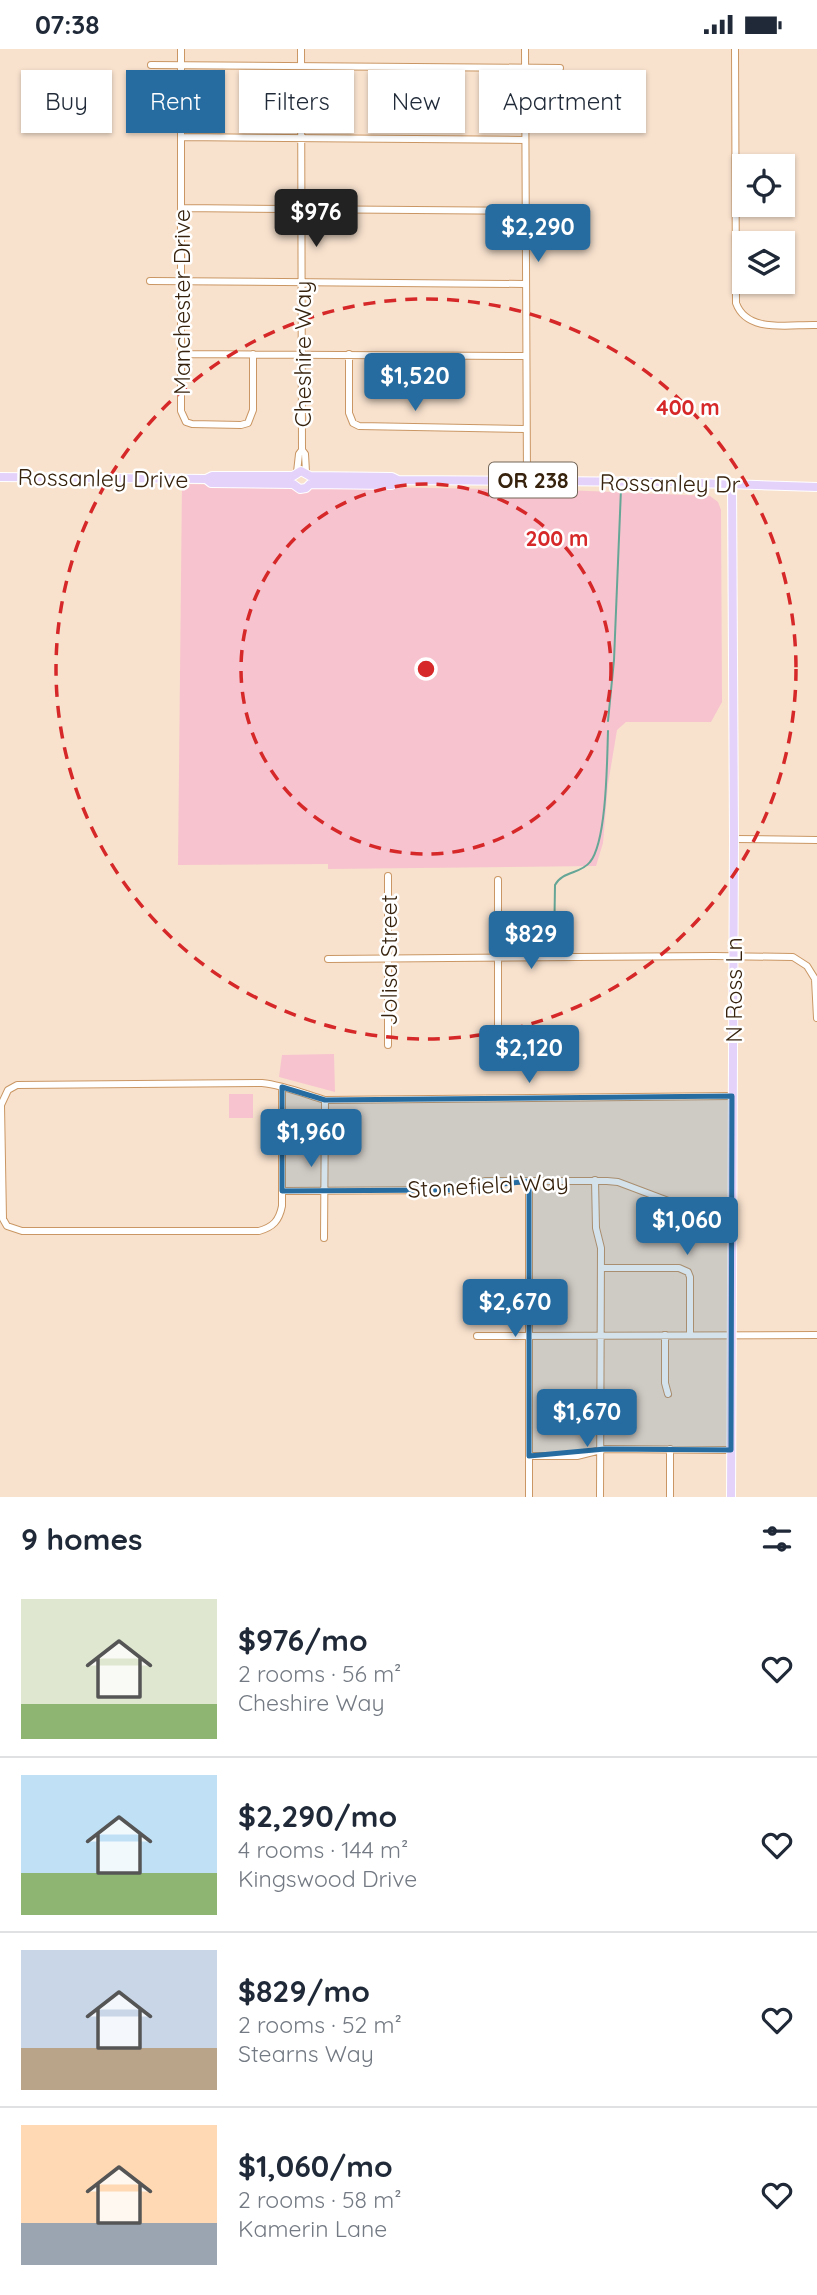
<!DOCTYPE html>
<html lang="en">
<head>
<meta charset="utf-8">
<style>
	:root { --surface:#fff; --page:#f2f2f3; --text:#1f2937; --muted:#747a83; --line:#e0e1e3; --accent:#266ca0 }
	body { margin:0; font-family:Quicksand,sans-serif; background:var(--page); color:var(--text); height:100vh; display:flex; flex-direction:column; font-size:26px; white-space:nowrap }
	* { box-sizing:border-box; margin:0 }
	p { font-size:23px; color:var(--muted) }
	.icon { flex:none; width:38px; height:38px; fill:none; stroke:currentColor; stroke-width:2; stroke-linecap:round; stroke-linejoin:round }
	.map { position:relative; height:1448px; overflow:hidden }
	.panel { display:flex; flex-direction:column; background:var(--surface); flex:1 }
	.panel>* { flex:none }
	.hud { position:absolute; left:21px; top:21px; width:775px; height:63px; display:flex; gap:14px }
	.controls { position:absolute; left:732px; top:105px; display:grid; gap:14px }
	.controls a { display:grid; place-items:center; width:63px; height:63px; border-radius:0px; background:var(--surface); box-shadow:0 2px 5px #0004; font-size:35px }
	.price { position:absolute; translate:-50% -60px; padding:0 16px; border-radius:7px; background:var(--accent); color:#fff; font-size:23px; line-height:46px; filter:drop-shadow(0 2px 4px #0008) }
	.price::after { content:''; position:absolute; left:50%; top:42px; width:21px; height:16px; margin-left:-10px; background:inherit; clip-path:polygon(0 0,100% 0,50% 100%) }
	.price.current { background:#222; color:#fff }
	ul { padding:0; list-style:none }
	li { display:flex; align-items:center; gap:21px; height:175px; padding:0 21px }
	li+li { border-top:2px solid var(--line) }
	li span { display:grid; place-items:center; flex:none; width:196px; height:140px; border-radius:0px; color:#555 }
	li>.icon { margin-inline-start:auto }
	span .icon { width:84px; height:84px; fill:#fffc; stroke-width:1 }
	li b { font-size:30px }
	h2 { display:flex; justify-content:space-between; align-items:center; height:84px; padding:0 21px; font-size:30px }
	.tag { padding:0 24px; border-radius:0px; background:var(--surface); box-shadow:0 2px 5px #0004; font-size:24px; line-height:63px }
	.tag.current { background:var(--accent); color:#fff }
	.status { display:flex; justify-content:space-between; align-items:center; height:49px; padding:0 35px; background:var(--surface); direction:ltr }
	.status svg { height:19px; fill:currentColor }
	.map>svg:first-child { display:block }
</style>
</head>
<body>
<div class="status"><b>07:38</b><svg viewBox="0 0 49 12"><path d="M0 12V9h3v3zM5 12V6h3v6zM10 12V3h3v9zM15 12V0h3v12zM26 1h20v11H26zM47 4h2v5h-2z"/></svg></div>
<div class="map">
<svg width="817" height="1448" viewBox="0 0 817 1448">
	<rect width="100%" height="100%" fill="#f8e2ce"/>
	<path fill="#f7c3ce" d="M182,435L564,441L710,447L718,453L721,461L722,653L711,673H626L617,681L608,735L603,794L596,817L328,820V815L178,816Z
		M334,1005L335,1043L279,1028L282,1006Z
		M229,1045H253V1069H229Z"/>
	<g fill="none" stroke-linecap="round" stroke-linejoin="round">
		<path stroke="#65a696" stroke-width="2" d="M608,672L614,611L621,440
			M554,900L555,836C562,822 581,825 590,813C607,792 607,711 608,682"/>
		<g stroke="#ca9764" stroke-width="8">
			<path id="minor" d="M181,0V362L186,373L192,375L241,376L248,374L253,361V305
				M301,0L302,401L305,405L306,423
				M525,0L527,431
				M735,0L736,254C747,285 790,275 817,276
				M151,16L560,19
				M181,88L525,91
				M181,159L525,162
				M150,232L524,235
				M181,305L525,307
				M349,305V364L353,374L359,377L525,380
				M297,423L299,405L302,401
				M734,790L817,791
				M388,827V996
				M498,831V995
				M328,910L714,907L793,908L807,917L815,930L817,969
				M282,1038V1157C279,1172 273,1178 259,1182H22L7,1177L3,1170L1,1056L8,1041L17,1036L262,1034C283,1036 305,1045 325,1051L732,1047
				M595,1131L596,1179L601,1199L600,1448
				M282,1142L451,1141L485,1132H607L618,1133L671,1153L732,1154
				M324,1189L325,1051
				M601,1219H679L688,1223L690,1228V1286
				M665,1286V1334L668,1345
				M477,1287L817,1286
				M670,1400V1448
				M529,1407H577L605,1400L731,1401
				M529,1448V1132"/>
		</g>
		<g stroke="#fff" stroke-width="10">
			<path id="major" d="M310,427L392,428L398,431L668,433L817,438
				M0,428L206,430L212,427H293L301,422L310,427
				M206,430L211,434L293,435L300,440L306,439L310,435L392,436L398,431
				M731,1448L734,790L732,434"/>
		</g>
		<use href="#minor" stroke="#fff" stroke-width="6"/>
		<use href="#major" stroke="#e5d2fb" stroke-width="8"/>
	</g>
	<path fill="#266ca0" fill-opacity="0.2" stroke="#266ca0" stroke-width="5" stroke-linejoin="round" d="M282,1038L325,1051L732,1047L731,1401L605,1400L529,1407V1132L451,1141L282,1142Z"/>
	<g fill="none" stroke="#d62828" stroke-width="3.5" stroke-dasharray="12 9">
		<circle cx="426" cy="620" r="185"/>
		<circle cx="426" cy="620" r="370"/>
	</g>
	<g text-anchor="middle" dominant-baseline="central" stroke-width="5" stroke-linejoin="round" paint-order="stroke">
		<rect fill="#fff" stroke="#726456" stroke-width="2" x="489" y="413.5" width="88" height="35" rx="5"/>
		<g font-size="21" font-weight="bold" fill="#36220d">
			<text x="533" y="431">OR 238</text>
		</g>
		<g font-size="23" fill="#36220d" stroke="#fff">
			<text transform="translate(181 253) rotate(-90)">Manchester Drive</text>
			<text transform="translate(302 305) rotate(-90)">Cheshire Way</text>
			<text transform="translate(103 429) rotate(1)">Rossanley Drive</text>
			<text transform="translate(670 434) rotate(1)">Rossanley Dr</text>
			<text transform="translate(388 911) rotate(-90)">Jolisa Street</text>
			<text transform="translate(733 941) rotate(-90)">N Ross Ln</text>
			<text transform="translate(488 1136) rotate(-3)">Stonefield Way</text>
		</g>
	</g>
	<circle cx="426" cy="620" r="10" fill="#d62828" stroke="#fff" stroke-width="3.5"/>
	<g font-size="21" text-anchor="middle" font-weight="bold" fill="#d62828" stroke="#fff" stroke-width="5" stroke-linejoin="round" paint-order="stroke">
		<text x="688" y="366">400 m</text>
		<text x="557" y="497">200 m</text>
	</g>
</svg>
<div class="controls">
<a><svg class="icon" aria-label="locate" viewBox="0 0 24 24"><circle cx="12" cy="12" r="6"/><path d="M12 2v4M12 18v4M2 12h4M18 12h4"/></svg></a>
<a><svg class="icon" aria-label="layers" viewBox="0 0 24 24"><path d="M12 4l9 5-9 5-9-5zM3 14l9 5 9-5"/></svg></a>
</div>
<b class="price current" style="left:316px;top:200px">$976</b>
<b class="price" style="left:538px;top:215px">$2,290</b>
<b class="price" style="left:415px;top:364px">$1,520</b>
<b class="price" style="left:531px;top:922px">$829</b>
<b class="price" style="left:529px;top:1036px">$2,120</b>
<b class="price" style="left:311px;top:1120px">$1,960</b>
<b class="price" style="left:687px;top:1208px">$1,060</b>
<b class="price" style="left:515px;top:1290px">$2,670</b>
<b class="price" style="left:587px;top:1400px">$1,670</b>
<div class="hud">
<a class="tag">Buy</a>
<a class="tag current">Rent</a>
<a class="tag">Filters</a>
<a class="tag">New</a>
<a class="tag">Apartment</a>
</div>
</div>
<section class="panel">
<h2>9 homes<svg class="icon" aria-label="filters" viewBox="0 0 24 24"><path d="M4 7h16M4 17h16"/><circle cx="9" cy="7" r="2"/><circle cx="15" cy="17" r="2"/></svg></h2>
<ul>
<li><span style="background:linear-gradient(#dfe7d0 75%,#8fb573 0)"><svg class="icon" aria-label="home" viewBox="0 0 24 24"><path d="M3 11l9-7 9 7M6 9v11h12V9"/></svg></span><div><b>$976/mo</b><p>2 rooms · 56 m²</p><p>Cheshire Way</p></div><svg class="icon" aria-label="heart" viewBox="0 0 24 24"><path d="M12 20l-8-8c-3-5 5-10 8-4 3-6 11-1 8 4z"/></svg></li>
<li><span style="background:linear-gradient(#bfe0f5 70%,#8fb573 0)"><svg class="icon" aria-label="home" viewBox="0 0 24 24"><path d="M3 11l9-7 9 7M6 9v11h12V9"/></svg></span><div><b>$2,290/mo</b><p>4 rooms · 144 m²</p><p>Kingswood Drive</p></div><svg class="icon" aria-label="heart" viewBox="0 0 24 24"><path d="M12 20l-8-8c-3-5 5-10 8-4 3-6 11-1 8 4z"/></svg></li>
<li><span style="background:linear-gradient(#c9d6e8 70%,#b9a48a 0)"><svg class="icon" aria-label="home" viewBox="0 0 24 24"><path d="M3 11l9-7 9 7M6 9v11h12V9"/></svg></span><div><b>$829/mo</b><p>2 rooms · 52 m²</p><p>Stearns Way</p></div><svg class="icon" aria-label="heart" viewBox="0 0 24 24"><path d="M12 20l-8-8c-3-5 5-10 8-4 3-6 11-1 8 4z"/></svg></li>
<li><span style="background:linear-gradient(#ffd9b3 70%,#9aa5b1 0)"><svg class="icon" aria-label="home" viewBox="0 0 24 24"><path d="M3 11l9-7 9 7M6 9v11h12V9"/></svg></span><div><b>$1,060/mo</b><p>2 rooms · 58 m²</p><p>Kamerin Lane</p></div><svg class="icon" aria-label="heart" viewBox="0 0 24 24"><path d="M12 20l-8-8c-3-5 5-10 8-4 3-6 11-1 8 4z"/></svg></li>
</ul>
</section>
</body>
</html>
